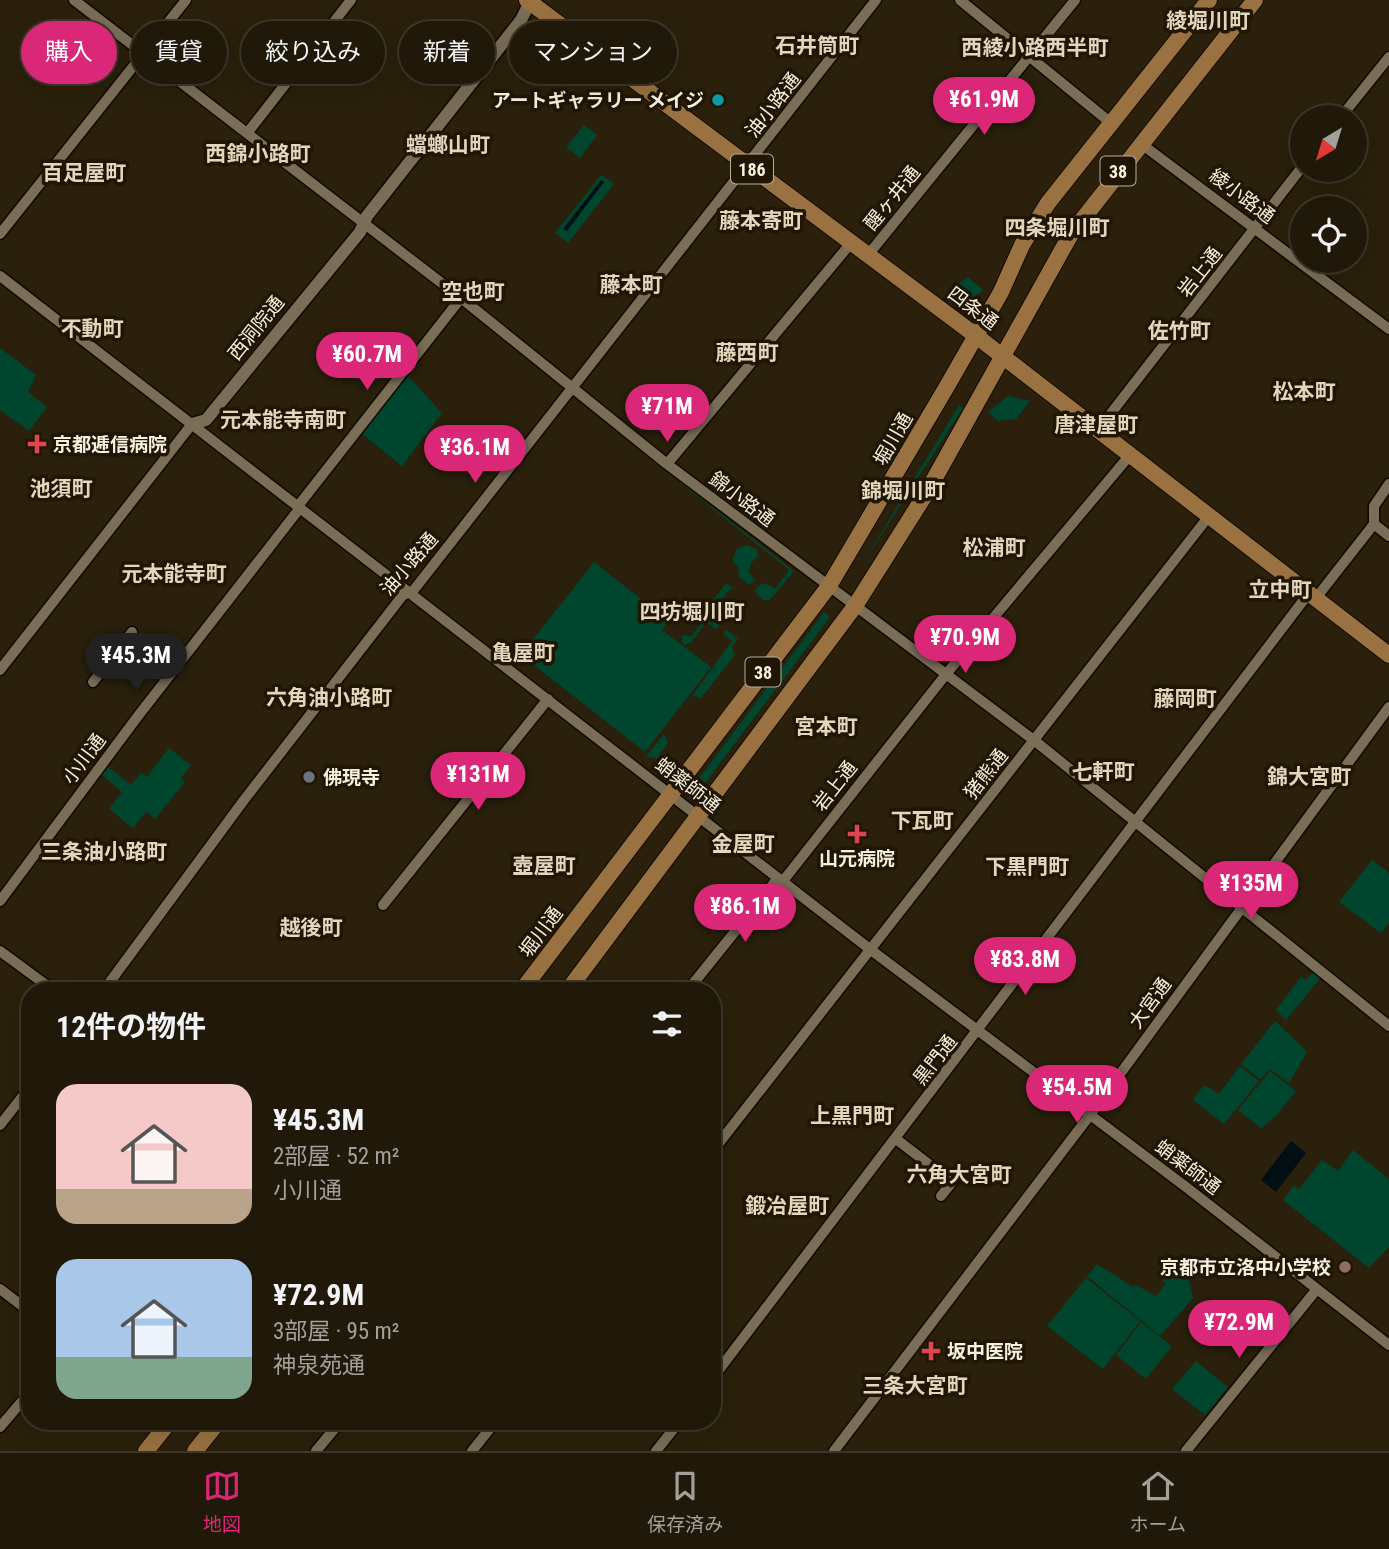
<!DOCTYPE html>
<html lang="ja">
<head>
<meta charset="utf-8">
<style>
	:root { --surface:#201808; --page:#282112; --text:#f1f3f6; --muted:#a2a09c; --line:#3d3729; --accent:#db2777 }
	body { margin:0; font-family:"Roboto Condensed","Noto Sans JP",sans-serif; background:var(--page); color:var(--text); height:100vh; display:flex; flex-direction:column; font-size:26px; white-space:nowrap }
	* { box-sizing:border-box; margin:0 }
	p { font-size:23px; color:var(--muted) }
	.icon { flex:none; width:38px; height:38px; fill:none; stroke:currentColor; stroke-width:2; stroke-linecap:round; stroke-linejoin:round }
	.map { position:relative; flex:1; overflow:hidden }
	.sheet { position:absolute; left:21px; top:982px; width:700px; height:448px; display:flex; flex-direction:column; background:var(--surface); border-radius:28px; box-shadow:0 7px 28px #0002,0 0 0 2px var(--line) }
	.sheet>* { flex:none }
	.guide { position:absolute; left:21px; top:21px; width:700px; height:63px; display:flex; gap:14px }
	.needle { width:46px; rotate:218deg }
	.tools { position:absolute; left:1290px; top:105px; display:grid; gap:14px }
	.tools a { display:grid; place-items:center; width:77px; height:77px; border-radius:50%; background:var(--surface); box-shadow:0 7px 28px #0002,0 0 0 2px var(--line); font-size:35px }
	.price { position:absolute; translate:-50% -60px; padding:0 16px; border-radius:24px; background:var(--accent); color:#fff; font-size:23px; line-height:46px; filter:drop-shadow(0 2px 4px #0008) }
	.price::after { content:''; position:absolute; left:50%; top:42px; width:21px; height:16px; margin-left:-10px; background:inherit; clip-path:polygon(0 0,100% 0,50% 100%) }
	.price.selected { background:#222; color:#fff }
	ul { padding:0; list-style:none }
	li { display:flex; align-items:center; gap:21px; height:175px; padding:0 35px }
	li span { display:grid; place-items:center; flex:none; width:196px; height:140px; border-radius:21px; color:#555 }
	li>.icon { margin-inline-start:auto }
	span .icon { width:84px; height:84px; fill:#fffc; stroke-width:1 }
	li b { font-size:30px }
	h2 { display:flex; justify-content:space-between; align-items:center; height:84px; padding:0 35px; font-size:30px }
	.pill { padding:0 24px; border-radius:32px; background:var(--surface); box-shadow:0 7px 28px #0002,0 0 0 2px var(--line); font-size:24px; line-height:63px }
	.pill.selected { background:var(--accent); color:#fff }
	.dock { display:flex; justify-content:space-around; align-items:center; height:98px; border-top:2px solid var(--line); background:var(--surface); font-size:19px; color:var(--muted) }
	.dock a { display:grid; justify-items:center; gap:4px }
	.dock .selected { color:var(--accent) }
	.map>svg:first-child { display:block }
</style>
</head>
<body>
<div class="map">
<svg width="1389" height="1451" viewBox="0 0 1389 1451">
	<rect width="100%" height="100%" fill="#2a200b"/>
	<path fill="#00462e" d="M584,125L597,135L580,158L566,147Z
		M601,175L614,184L568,243L555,233Z
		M968,277L983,290C971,301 957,304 944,294Z
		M0,348L36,375L28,392L47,407L29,431L0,410Z
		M406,374L442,413L402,466L362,434Z
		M1008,396L1030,401L1016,419L998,421L988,412Z
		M959,405L963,408L858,571Z
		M651,459L794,571L770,600H763L755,592L757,587L765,583L775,589L789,570Z
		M747,545L756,549L759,555L751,563L749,572L755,580L749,585L738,576L739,569L732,560L737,549Z
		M594,562L669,621L662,630L711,667L645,752L521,655Z
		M726,583L735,590L730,589L717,606H712L711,603Z
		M824,612L830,617L700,790L694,785Z
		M707,614L720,624L716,629L706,622L692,642L685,645L682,642V635L692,636Z
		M726,630L738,639L732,646L735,655L701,698L693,696L682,710L732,641L723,634Z
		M664,734L668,743L657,758L646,757Z
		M169,748L191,765L181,778L185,782L155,819L146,812L133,828L109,809L122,792L101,774L107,766L131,785L141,773L147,777Z
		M1372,860L1389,873V923L1381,933L1339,902Z
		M1314,971L1322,976L1286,1020L1276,1010L1301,977L1306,980Z
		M1275,1021L1307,1052L1289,1083L1270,1069L1260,1079L1241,1064Z
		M1240,1066L1259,1081L1224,1124L1193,1100L1204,1085L1219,1094Z
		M1270,1071L1296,1091L1276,1116L1261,1128L1238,1110Z
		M1353,1150L1389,1179V1247L1369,1268L1283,1200L1294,1185L1299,1189L1322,1160L1338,1171Z
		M1097,1264L1133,1287L1136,1285L1156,1296L1166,1284L1162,1281L1174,1266L1189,1280L1193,1298L1160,1336L1087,1276Z
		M1086,1278L1140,1321L1103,1369L1047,1326Z
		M1141,1322L1172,1346L1146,1379L1116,1355Z
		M1196,1361L1228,1387L1205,1415L1172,1389Z"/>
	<path fill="#010e13" d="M601,180L604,182L567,231L563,229Z
		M1291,1141L1306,1153L1276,1192L1261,1180Z"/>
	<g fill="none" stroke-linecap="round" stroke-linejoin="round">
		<g stroke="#120900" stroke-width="13">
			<path id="minor" d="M74,0L461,298L667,464L1035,741L1389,1026
				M960,0L1111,123
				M1341,117L1389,57
				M248,132L351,0
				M1140,143L1389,329
				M0,234L186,0
				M868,255L1075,0
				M0,276L871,950L1186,1187L1389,1345
				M1098,430L1302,167
				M667,464L851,243
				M298,506L461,298
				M1374,524L1389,536
				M1316,598L1374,524V506L1389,484
				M0,670L192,424
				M93,682L132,632
				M783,881L947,673L1130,455
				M0,901L138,716L300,508
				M383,905L548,699
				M0,951L53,990
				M104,990L244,800L403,595L413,591L876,0
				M688,990L778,878
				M0,1125L30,1087
				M896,1139L952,1182
				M712,1152L1209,516
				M941,1196L960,1172
				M0,1289L30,1312
				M712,1379L1309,593
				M0,1427L30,1392
				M316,1451L341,1421
				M472,1451L496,1421
				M656,1451L680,1421
				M834,1451L1090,1115L1389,707
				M1186,1451L1317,1289"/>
		</g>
		<g stroke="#120900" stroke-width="15">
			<path id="tertiary" d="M192,424L206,420L360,232L367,216L521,20L531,0"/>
		</g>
		<g stroke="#120900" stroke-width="18">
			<path id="primary" d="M527,0L975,335L1389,655
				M522,990L829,586L946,388L1001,292L1022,245L1048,203L1209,0
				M568,990L855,606L927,492L1071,234L1255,0
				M146,1451L170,1421
				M195,1451L219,1421"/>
		</g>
		<use href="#minor" stroke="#7a6e57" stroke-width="10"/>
		<use href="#tertiary" stroke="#7a6e57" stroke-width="12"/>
		<use href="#primary" stroke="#9a7241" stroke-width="16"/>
	</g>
	<circle fill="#0f9aa8" stroke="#201603" stroke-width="2.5" cx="718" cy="100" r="7"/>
	<g fill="#e0444e" stroke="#201603" stroke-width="2.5">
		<path d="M33.5 433.5h7v7h7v7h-7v7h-7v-7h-7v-7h7z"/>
		<path d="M853.5 823.5h7v7h7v7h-7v7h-7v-7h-7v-7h7z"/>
		<path d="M927.5 1340.5h7v7h7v7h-7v7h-7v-7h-7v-7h7z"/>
	</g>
	<circle fill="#6b7280" stroke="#201603" stroke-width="2.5" cx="309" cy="777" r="7"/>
	<circle fill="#8d6e63" stroke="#201603" stroke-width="2.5" cx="1345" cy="1267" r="7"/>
	<g text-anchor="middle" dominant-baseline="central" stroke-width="7" stroke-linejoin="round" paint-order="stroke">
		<g fill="#201603" stroke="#b6ae9f" stroke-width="2">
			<rect x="731" y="154.5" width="42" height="29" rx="5"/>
			<rect x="1100.5" y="156.5" width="35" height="29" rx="5"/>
			<rect x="745.5" y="657.5" width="35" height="29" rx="5"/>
		</g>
		<g font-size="18" font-weight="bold" fill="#f6efe2">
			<text x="752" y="169">186</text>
			<text x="1118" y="171">38</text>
			<text x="763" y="672">38</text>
		</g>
		<g font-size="19" font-weight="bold" fill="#f6efe2" stroke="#201603" text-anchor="start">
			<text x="704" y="100" text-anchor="end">アートギャラリー メイジ</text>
			<text x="53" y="444">京都逓信病院</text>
			<text x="323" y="777">佛現寺</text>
			<text x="857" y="858" text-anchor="middle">山元病院</text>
			<text x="1331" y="1267" text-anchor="end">京都市立洛中小学校</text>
			<text x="947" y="1351">坂中医院</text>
		</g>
		<g font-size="19" fill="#f6efe2" stroke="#201603">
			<text transform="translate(773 105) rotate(-52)">油小路通</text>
			<text transform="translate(1242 196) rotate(37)">綾小路通</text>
			<text transform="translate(892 198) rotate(-51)">醒ヶ井通</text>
			<text transform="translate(1200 272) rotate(-52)">岩上通</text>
			<text transform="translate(973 308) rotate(37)">四条通</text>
			<text transform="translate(256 328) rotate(-51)">西洞院通</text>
			<text transform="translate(893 439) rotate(-60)">堀川通</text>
			<text transform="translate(742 499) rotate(37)">錦小路通</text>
			<text transform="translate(409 564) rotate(-49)">油小路通</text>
			<text transform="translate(84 759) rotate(-53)">小川通</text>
			<text transform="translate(986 774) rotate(-52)">猪熊通</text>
			<text transform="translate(688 785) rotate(38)">蛸薬師通</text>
			<text transform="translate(835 786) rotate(-52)">岩上通</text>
			<text transform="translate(541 932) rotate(-53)">堀川通</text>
			<text transform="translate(1150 1003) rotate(-54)">大宮通</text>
			<text transform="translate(935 1060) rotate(-52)">黒門通</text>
			<text transform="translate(1188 1167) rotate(37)">蛸薬師通</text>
		</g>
		<g font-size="21" font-weight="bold" fill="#e3d6bd" stroke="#201603">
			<text x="1208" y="21">綾堀川町</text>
			<text x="817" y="46">石井筒町</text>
			<text x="1035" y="48">西綾小路西半町</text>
			<text x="448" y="145">蟷螂山町</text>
			<text x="258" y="154">西錦小路町</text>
			<text x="84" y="173">百足屋町</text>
			<text x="761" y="221">藤本寄町</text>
			<text x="1057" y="228">四条堀川町</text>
			<text x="631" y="285">藤本町</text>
			<text x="473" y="292">空也町</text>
			<text x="92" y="329">不動町</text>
			<text x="1179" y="331">佐竹町</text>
			<text x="747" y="353">藤西町</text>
			<text x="1304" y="392">松本町</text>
			<text x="283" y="420">元本能寺南町</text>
			<text x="1096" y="425">唐津屋町</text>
			<text x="61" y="489">池須町</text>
			<text x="903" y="491">錦堀川町</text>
			<text x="994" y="548">松浦町</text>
			<text x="174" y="574">元本能寺町</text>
			<text x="1280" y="590">立中町</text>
			<text x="692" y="612">四坊堀川町</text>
			<text x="523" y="653">亀屋町</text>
			<text x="329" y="698">六角油小路町</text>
			<text x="1185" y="699">藤岡町</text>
			<text x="826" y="727">宮本町</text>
			<text x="1103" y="772">七軒町</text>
			<text x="1309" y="777">錦大宮町</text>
			<text x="922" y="821">下瓦町</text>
			<text x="743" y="844">金屋町</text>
			<text x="104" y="852">三条油小路町</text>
			<text x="544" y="866">壺屋町</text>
			<text x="1027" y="867">下黒門町</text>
			<text x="311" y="928">越後町</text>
			<text x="852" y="1116">上黒門町</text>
			<text x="959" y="1175">六角大宮町</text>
			<text x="787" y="1206">鍛冶屋町</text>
			<text x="915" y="1386">三条大宮町</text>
		</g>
	</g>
</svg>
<div class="tools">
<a><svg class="needle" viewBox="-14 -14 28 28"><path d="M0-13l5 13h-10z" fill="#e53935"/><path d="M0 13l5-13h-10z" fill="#a2a09c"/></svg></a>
<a><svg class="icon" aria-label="locate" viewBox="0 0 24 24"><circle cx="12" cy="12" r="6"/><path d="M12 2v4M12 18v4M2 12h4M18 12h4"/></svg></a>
</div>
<b class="price" style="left:984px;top:137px">¥61.9M</b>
<b class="price" style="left:367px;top:392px">¥60.7M</b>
<b class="price" style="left:667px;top:444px">¥71M</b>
<b class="price" style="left:475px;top:485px">¥36.1M</b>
<b class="price" style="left:965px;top:675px">¥70.9M</b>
<b class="price selected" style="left:136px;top:693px">¥45.3M</b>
<b class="price" style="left:478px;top:812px">¥131M</b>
<b class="price" style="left:1251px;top:921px">¥135M</b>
<b class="price" style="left:745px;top:944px">¥86.1M</b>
<b class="price" style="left:1025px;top:997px">¥83.8M</b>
<b class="price" style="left:1077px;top:1125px">¥54.5M</b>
<b class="price" style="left:1239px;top:1360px">¥72.9M</b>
<div class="guide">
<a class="pill selected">購入</a>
<a class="pill">賃貸</a>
<a class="pill">絞り込み</a>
<a class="pill">新着</a>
<a class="pill">マンション</a>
</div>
<section class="sheet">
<h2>12件の物件<svg class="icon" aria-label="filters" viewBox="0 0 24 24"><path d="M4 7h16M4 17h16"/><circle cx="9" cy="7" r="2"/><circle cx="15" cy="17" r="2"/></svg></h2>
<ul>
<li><span style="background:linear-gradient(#f6c9c9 75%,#b9a48a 0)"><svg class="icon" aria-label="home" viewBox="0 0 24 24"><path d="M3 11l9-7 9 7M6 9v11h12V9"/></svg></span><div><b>¥45.3M</b><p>2部屋 · 52 m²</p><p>小川通</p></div></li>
<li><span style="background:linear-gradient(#a9c7e8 70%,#7fa58c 0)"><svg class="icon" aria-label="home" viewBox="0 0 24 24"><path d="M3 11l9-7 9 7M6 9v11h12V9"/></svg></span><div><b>¥72.9M</b><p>3部屋 · 95 m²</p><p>神泉苑通</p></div></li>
</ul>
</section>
</div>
<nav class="dock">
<a class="selected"><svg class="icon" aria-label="map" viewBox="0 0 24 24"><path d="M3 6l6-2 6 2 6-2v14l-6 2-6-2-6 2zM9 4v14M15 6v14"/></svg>地図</a>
<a><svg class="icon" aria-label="saved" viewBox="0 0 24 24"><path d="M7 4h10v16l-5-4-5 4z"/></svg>保存済み</a>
<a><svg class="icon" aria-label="home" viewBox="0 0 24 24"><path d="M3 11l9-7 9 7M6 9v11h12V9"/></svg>ホーム</a>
</nav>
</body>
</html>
